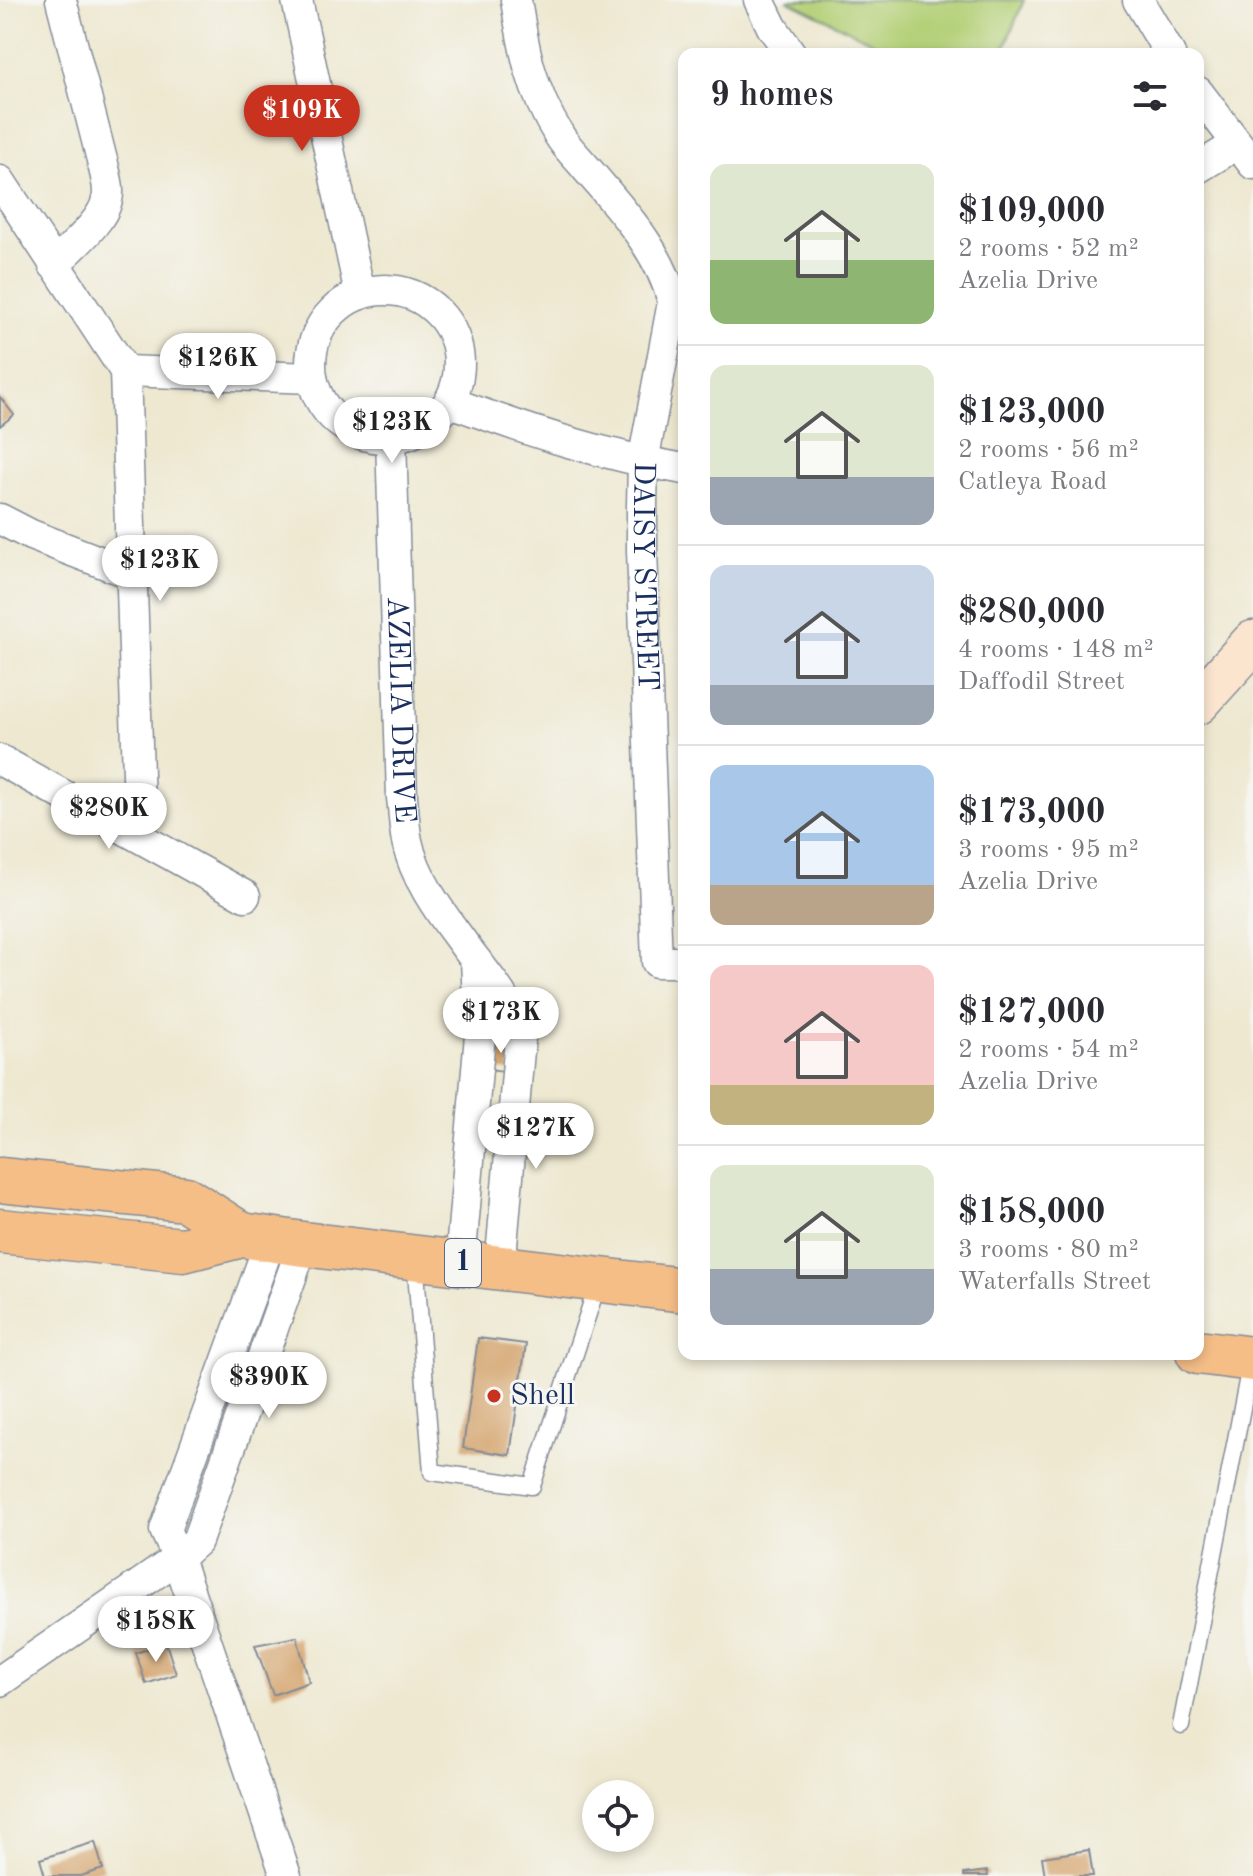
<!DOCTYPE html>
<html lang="en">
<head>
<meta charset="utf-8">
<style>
	:root { --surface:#fff; --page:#f7f7f7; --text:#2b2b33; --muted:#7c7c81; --line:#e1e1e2; --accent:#c8321e }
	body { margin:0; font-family:"Old Standard TT",serif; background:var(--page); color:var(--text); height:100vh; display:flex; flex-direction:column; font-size:30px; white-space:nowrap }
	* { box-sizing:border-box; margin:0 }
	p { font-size:26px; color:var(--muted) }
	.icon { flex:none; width:44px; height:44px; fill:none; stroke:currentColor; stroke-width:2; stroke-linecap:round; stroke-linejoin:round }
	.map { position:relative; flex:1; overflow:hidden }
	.details { position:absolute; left:678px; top:48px; width:526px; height:1312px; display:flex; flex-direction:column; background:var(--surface); border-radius:16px; box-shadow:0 4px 12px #0003 }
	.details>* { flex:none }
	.buttons { position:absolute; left:582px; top:1780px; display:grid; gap:16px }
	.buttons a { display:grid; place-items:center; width:72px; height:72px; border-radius:50%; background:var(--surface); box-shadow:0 4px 12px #0003; font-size:40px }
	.price { position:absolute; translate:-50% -68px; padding:0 18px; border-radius:28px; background:#fff; color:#222; font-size:26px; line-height:52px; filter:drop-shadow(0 2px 4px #0008) }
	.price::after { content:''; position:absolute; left:50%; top:48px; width:24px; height:18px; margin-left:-12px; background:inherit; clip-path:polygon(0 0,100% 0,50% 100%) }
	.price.selected { background:var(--accent); color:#fff }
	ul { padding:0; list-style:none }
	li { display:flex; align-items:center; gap:24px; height:200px; padding:0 32px }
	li+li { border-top:2px solid var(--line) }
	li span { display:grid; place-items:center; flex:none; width:224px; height:160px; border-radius:16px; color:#555 }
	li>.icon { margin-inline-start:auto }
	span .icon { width:96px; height:96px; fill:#fffc; stroke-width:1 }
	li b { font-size:34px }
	h2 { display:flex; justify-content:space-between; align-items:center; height:96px; padding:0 32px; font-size:34px }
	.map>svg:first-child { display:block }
</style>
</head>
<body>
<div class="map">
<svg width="1253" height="1876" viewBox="0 0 1253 1876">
	<rect width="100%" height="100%" fill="#f6f6f2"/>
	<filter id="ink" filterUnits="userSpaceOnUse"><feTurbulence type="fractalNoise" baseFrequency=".0125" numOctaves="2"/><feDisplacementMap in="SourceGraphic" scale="16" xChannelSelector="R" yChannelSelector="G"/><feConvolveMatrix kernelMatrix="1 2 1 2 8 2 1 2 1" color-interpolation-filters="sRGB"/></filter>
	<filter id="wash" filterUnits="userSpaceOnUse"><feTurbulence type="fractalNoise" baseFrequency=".006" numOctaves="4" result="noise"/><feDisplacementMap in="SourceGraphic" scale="32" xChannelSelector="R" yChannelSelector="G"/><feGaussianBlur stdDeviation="1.8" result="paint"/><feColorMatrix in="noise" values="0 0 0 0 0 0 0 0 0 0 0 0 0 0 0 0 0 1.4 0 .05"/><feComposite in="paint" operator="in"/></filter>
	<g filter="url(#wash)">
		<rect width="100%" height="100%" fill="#eee8d0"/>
		<path fill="#b2cf75" stroke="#667f6a" stroke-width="2" d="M787,0H1024L1002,54H897Z"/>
		<g id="blocks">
			<path fill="#d3a067" d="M0,397L14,415L0,426Z
				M492,1039L512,1041L509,1072L489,1069Z
				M478,1338L526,1344L510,1455L463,1448Z
				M297,1637L309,1682L273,1695L255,1645Z
				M166,1643L176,1674L146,1684L136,1653Z
				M95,1842L103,1869L81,1876H45L40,1859Z
				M1089,1850L1093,1876H1045L1042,1857Z
				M987,1871L988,1876H964V1874Z"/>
		</g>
	</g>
	<g filter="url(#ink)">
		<use href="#blocks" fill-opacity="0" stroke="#848c97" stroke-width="2"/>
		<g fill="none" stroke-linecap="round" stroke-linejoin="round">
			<g stroke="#848c97" stroke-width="19">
				<path id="service" d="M415,1259L432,1472L532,1486L598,1283
					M1181,1726L1251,1361"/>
			</g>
			<g stroke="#848c97" stroke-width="33">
				<g id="minor">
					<path d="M297,0L360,294"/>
					<path id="s1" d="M516,0C524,51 531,90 559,135C566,147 577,157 586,168C620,208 660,250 673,302L643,462L642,505V550L657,962H684"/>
					<path d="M759,0L772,27L791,54"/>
					<path d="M1138,0L1170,54"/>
					<path d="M1198,92L1253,164"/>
					<path d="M1198,168L1237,144"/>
					<path d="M0,181L125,371L140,837"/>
					<path d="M54,265C70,248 102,223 107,200C110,189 106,178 104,168L61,0"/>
					<circle cx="385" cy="364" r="74"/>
					<path d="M125,371L312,378"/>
					<path d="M450,402C529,431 601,455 684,469"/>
					<path id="s2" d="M391,438L402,798C404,812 404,827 407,841C414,876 439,911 460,939C483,972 512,999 520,1039L500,1268"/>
					<path d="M0,519L31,535L132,574"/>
					<path d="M0,760L245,896"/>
					<path d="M271,1239L165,1530L178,1558L286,1876"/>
					<path d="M460,1263L480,1035L476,961"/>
					<path d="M0,1681L178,1558L197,1541L303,1244"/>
				</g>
			</g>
			<g stroke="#848c97" stroke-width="45">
				<path id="secondary" d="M1198,703L1253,642"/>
			</g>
			<g stroke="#848c97" stroke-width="47">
				<path id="trunk" d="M0,1180L186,1199L242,1235
					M0,1231L183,1250L242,1235L303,1244L684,1290
					M1198,1352L1253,1359"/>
			</g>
			<use href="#service" stroke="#fff" stroke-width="16"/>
			<use href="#minor" stroke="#fff" stroke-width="30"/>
			<use href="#secondary" stroke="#fbe5cf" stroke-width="42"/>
			<use href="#trunk" stroke="#f6be87" stroke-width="44"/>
		</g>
	</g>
	<circle fill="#c8321e" stroke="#f6f6f2" stroke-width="3" cx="494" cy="1396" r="8"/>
	<g text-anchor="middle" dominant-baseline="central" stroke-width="6" stroke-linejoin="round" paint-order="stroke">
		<rect fill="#f6f6f2" stroke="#5d6b8a" stroke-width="2" x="445" y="1239" width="36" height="48" rx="6"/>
		<g font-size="28" font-weight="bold" fill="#1b2f5e">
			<text x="463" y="1263">1</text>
		</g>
		<g font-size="30" fill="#1b2f5e" stroke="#f6f6f2">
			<text stroke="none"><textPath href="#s1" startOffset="624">DAISY STREET</textPath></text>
			<text stroke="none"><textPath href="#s2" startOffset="272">AZELIA DRIVE</textPath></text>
		</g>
		<g font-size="30" fill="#1b2f5e" stroke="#f6f6f2" text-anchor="start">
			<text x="510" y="1396">Shell</text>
		</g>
	</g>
</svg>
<div class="buttons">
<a><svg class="icon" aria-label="locate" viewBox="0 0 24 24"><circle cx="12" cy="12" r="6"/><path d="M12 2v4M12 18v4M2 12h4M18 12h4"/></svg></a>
</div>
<b class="price selected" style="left:302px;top:153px">$109K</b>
<b class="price" style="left:218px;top:401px">$126K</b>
<b class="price" style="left:392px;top:465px">$123K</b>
<b class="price" style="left:160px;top:603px">$123K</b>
<b class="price" style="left:109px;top:851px">$280K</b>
<b class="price" style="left:501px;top:1055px">$173K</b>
<b class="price" style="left:536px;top:1171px">$127K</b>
<b class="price" style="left:269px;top:1420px">$390K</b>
<b class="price" style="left:156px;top:1664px">$158K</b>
<section class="details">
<h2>9 homes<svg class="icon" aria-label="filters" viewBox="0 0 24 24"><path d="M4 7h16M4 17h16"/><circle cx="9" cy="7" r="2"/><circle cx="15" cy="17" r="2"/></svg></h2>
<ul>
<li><span style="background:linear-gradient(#dfe7d0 60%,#8fb573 0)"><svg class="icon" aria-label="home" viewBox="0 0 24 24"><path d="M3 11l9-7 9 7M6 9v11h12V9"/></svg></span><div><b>$109,000</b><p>2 rooms · 52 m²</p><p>Azelia Drive</p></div></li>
<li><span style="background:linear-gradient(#dfe7d0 70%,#9aa5b1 0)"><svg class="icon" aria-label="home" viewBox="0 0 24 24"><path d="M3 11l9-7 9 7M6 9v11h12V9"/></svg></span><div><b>$123,000</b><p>2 rooms · 56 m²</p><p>Catleya Road</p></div></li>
<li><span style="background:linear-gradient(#c9d6e8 75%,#9aa5b1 0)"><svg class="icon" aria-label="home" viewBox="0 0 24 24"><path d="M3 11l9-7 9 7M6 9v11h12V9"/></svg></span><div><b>$280,000</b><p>4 rooms · 148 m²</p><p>Daffodil Street</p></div></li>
<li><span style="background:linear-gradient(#a9c7e8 75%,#b9a48a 0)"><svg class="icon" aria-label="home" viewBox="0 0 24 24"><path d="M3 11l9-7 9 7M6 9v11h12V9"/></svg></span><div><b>$173,000</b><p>3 rooms · 95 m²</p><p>Azelia Drive</p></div></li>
<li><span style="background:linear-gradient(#f6c9c9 75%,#c2b280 0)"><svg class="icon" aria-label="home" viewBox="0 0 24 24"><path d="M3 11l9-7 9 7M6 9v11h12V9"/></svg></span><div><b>$127,000</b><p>2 rooms · 54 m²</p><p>Azelia Drive</p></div></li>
<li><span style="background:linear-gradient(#dfe7d0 65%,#9aa5b1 0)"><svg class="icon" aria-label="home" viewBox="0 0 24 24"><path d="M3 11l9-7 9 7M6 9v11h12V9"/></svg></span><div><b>$158,000</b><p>3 rooms · 80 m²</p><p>Waterfalls Street</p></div></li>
</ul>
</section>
</div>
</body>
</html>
